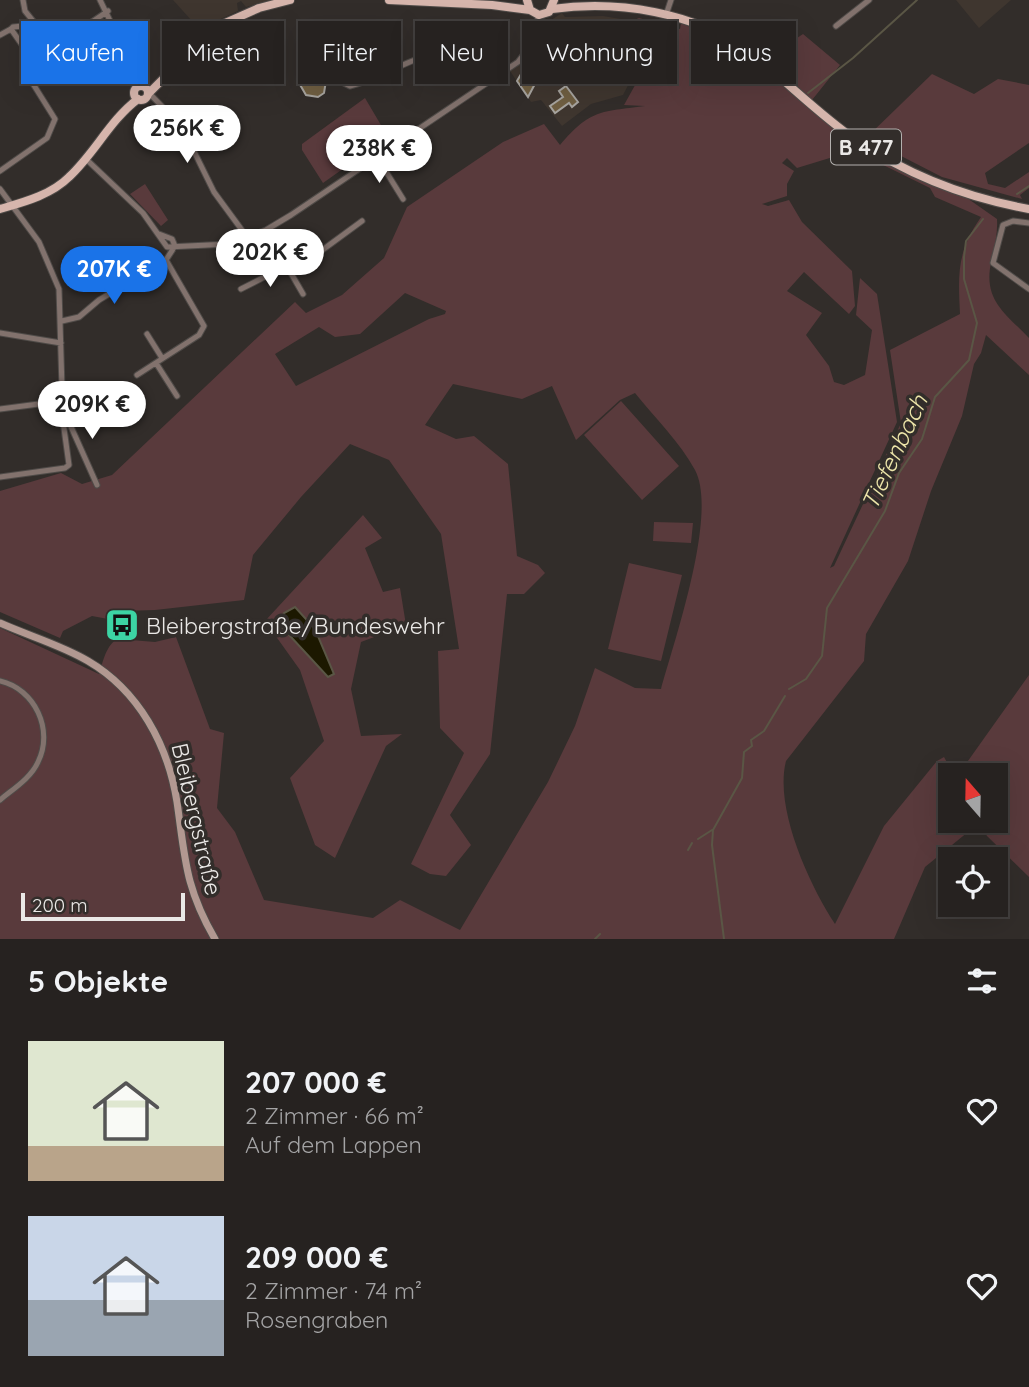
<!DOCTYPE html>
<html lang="de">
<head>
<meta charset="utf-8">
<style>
	:root { --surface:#262220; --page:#322f2d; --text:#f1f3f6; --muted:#a4a4a5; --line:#423f3e; --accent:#1a73e8 }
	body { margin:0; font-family:Quicksand,sans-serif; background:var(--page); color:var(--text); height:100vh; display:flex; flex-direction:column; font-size:26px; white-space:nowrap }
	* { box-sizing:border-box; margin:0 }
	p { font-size:23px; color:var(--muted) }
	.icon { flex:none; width:38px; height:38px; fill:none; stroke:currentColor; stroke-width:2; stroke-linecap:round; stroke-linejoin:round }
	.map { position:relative; height:939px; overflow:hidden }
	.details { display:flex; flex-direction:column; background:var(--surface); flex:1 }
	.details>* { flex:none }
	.guide { position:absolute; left:21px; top:21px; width:987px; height:63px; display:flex; gap:14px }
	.needle { width:46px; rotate:340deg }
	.tools { position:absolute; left:938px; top:763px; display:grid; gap:14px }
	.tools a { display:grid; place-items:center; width:70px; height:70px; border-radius:0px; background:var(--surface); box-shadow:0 7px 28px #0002,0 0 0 2px var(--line); font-size:35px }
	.scale { position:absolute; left:21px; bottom:18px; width:164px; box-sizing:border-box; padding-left:7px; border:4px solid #eae8e6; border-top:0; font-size:19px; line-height:24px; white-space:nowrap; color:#eae8e6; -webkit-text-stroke:5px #322d2a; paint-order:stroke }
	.price { position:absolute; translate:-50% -60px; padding:0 16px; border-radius:24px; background:#fff; color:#222; font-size:23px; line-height:46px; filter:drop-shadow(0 2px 4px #0008) }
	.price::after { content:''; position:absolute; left:50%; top:42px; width:21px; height:16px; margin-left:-10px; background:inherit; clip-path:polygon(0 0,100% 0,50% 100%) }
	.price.current { background:var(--accent); color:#fff }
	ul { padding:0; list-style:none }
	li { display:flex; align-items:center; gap:21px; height:175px; padding:0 28px }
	li span { display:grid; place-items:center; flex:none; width:196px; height:140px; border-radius:0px; color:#555 }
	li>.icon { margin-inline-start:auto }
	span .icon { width:84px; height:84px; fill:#fffc; stroke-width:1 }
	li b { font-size:30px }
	h2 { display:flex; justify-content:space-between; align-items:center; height:84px; padding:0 28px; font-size:30px }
	.tag { padding:0 24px; border-radius:0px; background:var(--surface); box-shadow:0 7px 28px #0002,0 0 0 2px var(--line); font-size:24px; line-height:63px }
	.tag.current { background:var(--accent); color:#fff }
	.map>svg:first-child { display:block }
</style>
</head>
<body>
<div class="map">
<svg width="1029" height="939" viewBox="0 0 1029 939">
	<rect width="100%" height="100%" fill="#322d2a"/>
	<path fill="#3f362f" d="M173,0H271L246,7L241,1L237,3L238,11L214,22L202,32Z
		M956,0H1011L979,28Z
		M562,13L565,17L603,16L627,20L617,52L628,57L637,68L623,95L591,104L562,126L541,100L531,102L510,71L527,58L542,26Z"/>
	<path fill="#593a3c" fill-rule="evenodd" d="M639,18L680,29L681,23C708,35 735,46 759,63C797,90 830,126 868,153L863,158L833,157L797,168L787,158L782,163L794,171L787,184V196L762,204L768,206L789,200L802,222L852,271L855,306L849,314L804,272L787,291L822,313L806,335L829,366L834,382L844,385L865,375L872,330L856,315L860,278L877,294L897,422L830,568L834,566L901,423L890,350L960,314C958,272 957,252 981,217L935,197L930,188L873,160L875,157L967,198L997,219C998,234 994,248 991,263C983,300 1006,314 1029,338V375L986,335L981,353L974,364L962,416L931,491L908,561L866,634L864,661L786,761C774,808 809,884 835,924L884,826L937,761L944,757L954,775H950V821H996V775H958L1029,675V877L987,836L979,823L925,867L894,939H0V628L99,674C105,655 107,640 128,634L131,640L155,642L176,637L210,729L224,733L217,808L235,832L264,900L373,918L400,900L460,930L548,782L575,726L595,668L635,688L661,689C675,639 718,513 695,470C680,442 654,417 635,393L620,400L576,440L552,386L522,399L453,384L425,425L456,439L474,436L508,464L517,556L538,565L545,573L524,594H507L490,754L450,815L471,845L446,876L430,874L411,864L464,753L440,728L438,651L459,649L441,534L389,460L350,444L301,497L253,555L244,600L155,610L122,611L108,619L92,616L63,631L60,638L0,612V491L61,473L82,484L112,475L295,302L306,313L342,295L384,258L407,207L503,142L544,124L560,145C591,109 600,112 645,106L624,105L644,69L617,52L627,23ZM405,293L446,311L445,314L429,319L296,386L275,354L319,327L335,337L360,334Z
		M803,34L840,65L812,100L767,58Z
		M932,74L974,94L998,79L1029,85V143L985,173L988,184L1005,188L1029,172V188L1020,195L1022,199L942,177L866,138Z
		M365,98L388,137L323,183L302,150V144Z
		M145,184L168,220L161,226L130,194Z
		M621,401L679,466L642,500L584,435Z
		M363,515L382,538L365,548L383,592L400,588L406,625L361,642L351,689L361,736L402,734L386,746L335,858L315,845L290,778L324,741L300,670L265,621Z
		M654,522L693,523L691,543L653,541Z
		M629,563L682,575L661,661L608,649Z"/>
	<path fill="#1c1800" stroke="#5a5645" stroke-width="2" d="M295,607L315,629L334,674L328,677L279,624L284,613Z"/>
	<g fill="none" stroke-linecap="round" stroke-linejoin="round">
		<path stroke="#5a5645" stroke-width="2" d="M808,93L853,58L917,0
			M1017,194L1029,186
			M789,689L806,679L822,656L827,608L885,511L899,473L922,439L935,397L969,360L977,323L964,279V257L966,241L983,219
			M698,839L712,830
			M688,850L692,843
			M595,939L600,934
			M724,939L712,845L713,830L742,778L744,752L752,746L751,740L764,731L785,696"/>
	</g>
	<path fill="#705f42" stroke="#a7a49f" stroke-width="2" d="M494,23L497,26L504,24V35L491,38L474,35V24H487V30Z
		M574,30L582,36L576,45L580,47L561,79L536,82L528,97L517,81L540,42L558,53L565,34Z
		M312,72L326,81L324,93L318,97L306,95L299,83Z
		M566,86L578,102L572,107L569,103L555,113L550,106L563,97L559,91Z"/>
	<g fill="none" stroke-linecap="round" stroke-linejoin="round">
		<g stroke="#4f4b48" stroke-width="7">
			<path id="street" d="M23,0L25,11L54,47
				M100,0L141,85
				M667,12L671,0
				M836,26L869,0
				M0,35L11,29
				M318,50L342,82L350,86C405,73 437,26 486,82
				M34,62L11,29L13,27L23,26L44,55
				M149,93L182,127L214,192L247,237
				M377,157L403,199
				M86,159L143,213L167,247L229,244L266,230L291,215L518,62L531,45L539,15
				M0,171L47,138L55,119L25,71L26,67L108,11
				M0,189L39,242L59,289L63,421L69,465L65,468L0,477
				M1029,223L1013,221L1003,225L993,263L1029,289
				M266,230L303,294
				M159,234L172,239L175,246
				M291,273L362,221
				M241,289L286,266
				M62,321L79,317L99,300L166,260
				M0,333L61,343
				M147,334L162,358
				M156,363L177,396
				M137,375L199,335L204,326L166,260L175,246
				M0,409L62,401
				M64,411L97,485
				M0,681C35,689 54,730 38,762C31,778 13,789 0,800"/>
		</g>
		<g stroke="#4f4b48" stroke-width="9">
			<path id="secondary" d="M0,623C29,636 61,645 88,661C139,691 168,745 177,802C185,857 185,888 215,939"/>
		</g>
		<g stroke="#4f4b48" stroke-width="10">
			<path id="primary" d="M389,0L492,5L530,10
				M527,0L530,10L539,15L549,12L554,0
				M552,9C619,0 694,12 749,52C786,80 818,114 856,140C908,175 968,198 1029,209
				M134 93a7 7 0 1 1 14 0a7 7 0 1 1-14 0Z
				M148,94L214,28L259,8L290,0
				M0,209C24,202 51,195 69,177C95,153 110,120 138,99"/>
		</g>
		<use href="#street" stroke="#82726d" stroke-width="5"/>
		<use href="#secondary" stroke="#b29891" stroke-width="7"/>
		<use href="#primary" stroke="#d6b5ac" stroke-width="8"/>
	</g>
	<defs>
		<g id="bus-square" transform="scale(1.75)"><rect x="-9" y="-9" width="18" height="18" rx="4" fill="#3cd4a4" stroke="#322d2a"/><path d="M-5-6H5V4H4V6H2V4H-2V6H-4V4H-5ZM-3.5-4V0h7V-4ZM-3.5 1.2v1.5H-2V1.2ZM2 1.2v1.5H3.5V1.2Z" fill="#111"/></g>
	</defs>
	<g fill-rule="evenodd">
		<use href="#bus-square" x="122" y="625"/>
	</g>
	<g text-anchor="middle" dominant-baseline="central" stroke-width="7" stroke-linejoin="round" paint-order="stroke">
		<rect fill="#322d2a" stroke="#b3b0ae" stroke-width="2" x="831" y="129.5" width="70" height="35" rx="5"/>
		<g font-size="21" font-weight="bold" fill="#eae8e6">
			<text x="866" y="147">B 477</text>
		</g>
		<g font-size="23" fill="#eae8e6" stroke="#322d2a" text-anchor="start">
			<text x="146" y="625">Bleibergstraße/Bundeswehr</text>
		</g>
		<g font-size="23" fill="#eae8e6" stroke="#322d2a">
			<text transform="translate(197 819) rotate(77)">Bleibergstraße</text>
		</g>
		<g font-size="24" font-style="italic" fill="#ede5a9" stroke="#322d2a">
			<text transform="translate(894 452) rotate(-65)">Tiefenbach</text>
		</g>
	</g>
</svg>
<div class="tools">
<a><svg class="needle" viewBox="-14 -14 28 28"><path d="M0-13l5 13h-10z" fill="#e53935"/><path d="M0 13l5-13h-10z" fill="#a4a4a5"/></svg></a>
<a><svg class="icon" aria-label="locate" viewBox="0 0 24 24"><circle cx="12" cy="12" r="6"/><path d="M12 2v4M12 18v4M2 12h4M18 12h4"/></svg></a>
</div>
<div class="scale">200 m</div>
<b class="price" style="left:187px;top:165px">256K €</b>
<b class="price" style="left:379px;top:185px">238K €</b>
<b class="price" style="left:270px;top:289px">202K €</b>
<b class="price current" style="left:114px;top:306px">207K €</b>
<b class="price" style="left:92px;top:441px">209K €</b>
<div class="guide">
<a class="tag current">Kaufen</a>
<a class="tag">Mieten</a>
<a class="tag">Filter</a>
<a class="tag">Neu</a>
<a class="tag">Wohnung</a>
<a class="tag">Haus</a>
</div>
</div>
<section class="details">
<h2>5 Objekte<svg class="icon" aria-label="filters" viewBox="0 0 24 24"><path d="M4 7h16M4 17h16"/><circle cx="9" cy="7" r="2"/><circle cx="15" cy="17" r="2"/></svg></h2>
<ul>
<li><span style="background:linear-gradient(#dfe7d0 75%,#b9a48a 0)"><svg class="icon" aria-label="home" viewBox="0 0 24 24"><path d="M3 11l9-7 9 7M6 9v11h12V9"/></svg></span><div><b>207 000 €</b><p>2 Zimmer · 66 m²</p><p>Auf dem Lappen</p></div><svg class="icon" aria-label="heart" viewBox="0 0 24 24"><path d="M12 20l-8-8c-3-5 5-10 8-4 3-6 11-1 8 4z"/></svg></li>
<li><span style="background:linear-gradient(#c9d6e8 60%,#9aa5b1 0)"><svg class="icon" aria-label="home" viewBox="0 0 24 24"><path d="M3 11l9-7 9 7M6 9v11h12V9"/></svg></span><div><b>209 000 €</b><p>2 Zimmer · 74 m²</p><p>Rosengraben</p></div><svg class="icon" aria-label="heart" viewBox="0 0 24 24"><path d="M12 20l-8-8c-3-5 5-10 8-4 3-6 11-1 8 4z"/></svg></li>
</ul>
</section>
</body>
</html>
